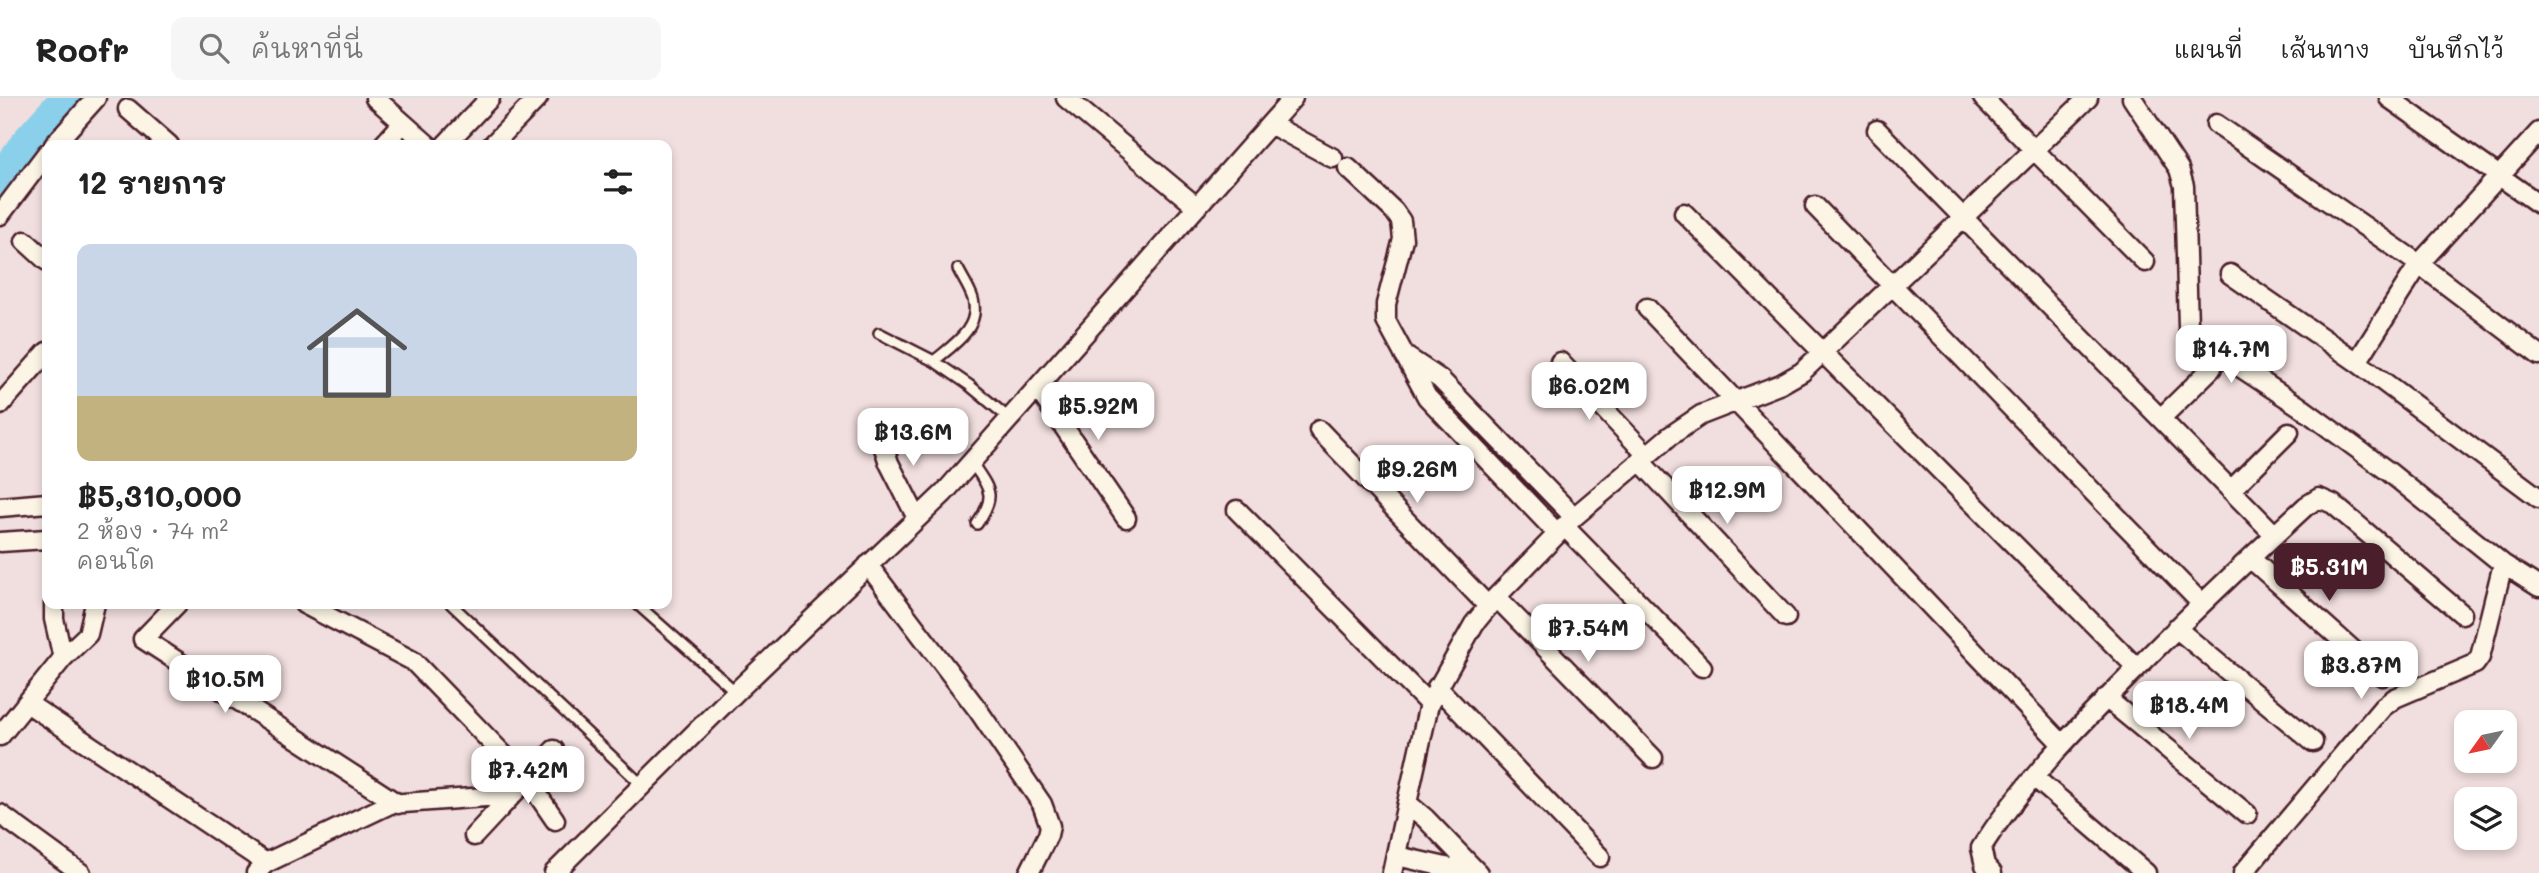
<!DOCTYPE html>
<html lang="th">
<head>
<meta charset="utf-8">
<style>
	:root { --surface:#fff; --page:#f6f6f6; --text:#222; --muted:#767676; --line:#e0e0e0; --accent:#4a1f2b }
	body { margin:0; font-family:Mali,"Playpen Sans Thai",sans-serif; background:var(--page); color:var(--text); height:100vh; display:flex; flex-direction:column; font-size:26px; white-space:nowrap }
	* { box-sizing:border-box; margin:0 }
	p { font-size:23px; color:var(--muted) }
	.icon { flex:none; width:38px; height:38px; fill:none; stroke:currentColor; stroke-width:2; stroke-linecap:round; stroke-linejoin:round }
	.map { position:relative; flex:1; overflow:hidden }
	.panel { position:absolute; left:42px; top:42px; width:630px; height:469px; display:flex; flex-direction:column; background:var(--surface); border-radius:14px; box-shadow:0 4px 10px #0003 }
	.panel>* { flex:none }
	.needle { width:46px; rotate:237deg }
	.tools { position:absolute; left:2454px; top:612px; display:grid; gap:14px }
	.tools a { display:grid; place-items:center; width:63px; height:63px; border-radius:14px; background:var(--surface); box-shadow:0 4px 10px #0003; font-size:35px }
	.price { position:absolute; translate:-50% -60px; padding:0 16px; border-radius:14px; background:#fff; color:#222; font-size:23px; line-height:46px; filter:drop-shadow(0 2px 4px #0008) }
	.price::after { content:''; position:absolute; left:50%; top:42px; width:21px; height:16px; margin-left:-10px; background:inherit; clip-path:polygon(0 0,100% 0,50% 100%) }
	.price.active { background:var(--accent); color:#fff }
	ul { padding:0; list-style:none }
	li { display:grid; align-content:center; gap:14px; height:371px; padding:0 35px }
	li span { display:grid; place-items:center; height:217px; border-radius:14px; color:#555 }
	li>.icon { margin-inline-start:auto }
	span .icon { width:126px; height:126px; fill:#fffc; stroke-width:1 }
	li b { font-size:30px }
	h2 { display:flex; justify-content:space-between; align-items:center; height:84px; padding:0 35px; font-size:30px }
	header { display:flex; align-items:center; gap:42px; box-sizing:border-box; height:98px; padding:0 35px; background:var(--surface); border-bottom:2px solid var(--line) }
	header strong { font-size:33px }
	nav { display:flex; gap:38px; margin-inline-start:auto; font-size:24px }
	.search { width:490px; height:63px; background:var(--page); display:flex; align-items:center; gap:18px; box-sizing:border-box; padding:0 24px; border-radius:14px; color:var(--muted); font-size:26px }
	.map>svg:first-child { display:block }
</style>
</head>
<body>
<header>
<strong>Roofr</strong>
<div class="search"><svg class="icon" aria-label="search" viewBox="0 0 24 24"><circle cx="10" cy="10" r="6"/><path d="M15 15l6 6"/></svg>ค้นหาที่นี่</div>
<nav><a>แผนที่</a><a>เส้นทาง</a><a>บันทึกไว้</a></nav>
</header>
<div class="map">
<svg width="2539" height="775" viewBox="0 0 2539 775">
	<rect width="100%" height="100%" fill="#f1dede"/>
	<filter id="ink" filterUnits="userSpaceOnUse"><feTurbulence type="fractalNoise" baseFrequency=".0143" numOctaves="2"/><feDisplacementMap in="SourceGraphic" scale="14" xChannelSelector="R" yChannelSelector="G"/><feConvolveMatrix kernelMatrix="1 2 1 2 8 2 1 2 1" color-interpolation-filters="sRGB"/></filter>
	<g filter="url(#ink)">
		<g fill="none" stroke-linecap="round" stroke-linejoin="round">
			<path stroke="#8ad0eb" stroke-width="33" d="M0,81L31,40L67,0"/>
			<g stroke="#4a1f2b" stroke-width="14">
				<path id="service" d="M879,235L934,263L969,287L1011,322
					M934,263C953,247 981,230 973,201C970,191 963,181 958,171
					M972,365C990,392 997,397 977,426
					M451,506L642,687
					M637,506L736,594"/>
			</g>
			<g stroke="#4a1f2b" stroke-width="23">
				<path id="minor" d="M375,0L428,47
					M1066,0L1197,109
					M1983,0L2145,164
					M2132,0L2179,71L2184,88L2188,228L2191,237L2299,308L2389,374L2503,466L2539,489
					M2389,0L2539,106
					M128,11L169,47
					M1270,26L1333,60
					M2216,26L2419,166L2539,257
					M1877,32L2275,437
					M54,47L96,0
					M383,47L403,25
					M445,47L490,0
					M492,47L538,0
					M1348,70L1394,113L1401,123L1403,141L1386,206V223L1427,299L1557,435
					M1815,108L2201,505
					M1684,115L2137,570
					M0,117L47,55
					M25,143L47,163
					M2230,176L2357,264L2539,400
					M1647,210L2062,646
					M1404,257L1440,281L1574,419
					M1560,264L1647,357
					M2357,264L2419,166L2539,34
					M1038,291L1126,420
					M0,307L47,254
					M2161,320L2212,270
					M878,332L889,365L917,420
					M1319,332L1488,508
					M1640,363L1786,519
					M2231,392L2289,334
					M0,409L47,405
					M1237,412L1429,606
					M1564,428L1702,569
					M0,444L47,441
					M2250,460L2382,578
					M868,467L978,612L1042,706L1050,728L1048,737L1029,775
					M1496,499L1653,660
					M54,506V521L63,560L88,536L95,506
					M177,506L143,541L398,706
					M304,506L413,563L527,681L555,722
					M2176,530L2313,644
					M1437,589L1600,759
					M2106,600L2247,716
					M27,605L266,765
					M0,638L63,560
					M2034,679L2146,775
					M0,716L81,775
					M474,738L554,652
					M1397,758L1472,775
					M256,775L266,765L390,706L512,697
					M554,775L736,594L944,395L1293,0
					M1392,775L1407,705
					M1478,775L1425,720L1407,705L1429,606L1474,526L1496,499L1574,419L1670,338L1701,317L1781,286L1802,274L2088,0
					M1992,775L1985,767L1981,750C2020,689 2071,636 2122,585C2182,524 2243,466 2306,408L2319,400L2333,406L2462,516
					M2243,775L2383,609L2395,600L2475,566L2480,559L2503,466"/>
			</g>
			<use href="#service" stroke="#fcf5e5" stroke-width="9"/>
			<use href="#minor" stroke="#fcf5e5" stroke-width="18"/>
		</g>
	</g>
</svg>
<div class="tools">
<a><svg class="needle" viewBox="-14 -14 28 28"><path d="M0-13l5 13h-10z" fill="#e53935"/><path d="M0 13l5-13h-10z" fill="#767676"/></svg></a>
<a><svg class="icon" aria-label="layers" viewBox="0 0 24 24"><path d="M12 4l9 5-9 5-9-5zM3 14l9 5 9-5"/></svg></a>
</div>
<b class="price" style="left:2231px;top:287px">฿14.7M</b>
<b class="price" style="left:1589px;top:324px">฿6.02M</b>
<b class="price" style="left:1098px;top:344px">฿5.92M</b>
<b class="price" style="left:913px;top:370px">฿13.6M</b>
<b class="price" style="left:1417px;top:407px">฿9.26M</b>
<b class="price" style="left:1727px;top:428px">฿12.9M</b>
<b class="price active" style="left:2329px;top:505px">฿5.31M</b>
<b class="price" style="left:1588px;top:566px">฿7.54M</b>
<b class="price" style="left:2361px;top:603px">฿3.87M</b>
<b class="price" style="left:225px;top:617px">฿10.5M</b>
<b class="price" style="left:2189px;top:643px">฿18.4M</b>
<b class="price" style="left:528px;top:708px">฿7.42M</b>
<section class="panel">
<h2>12 รายการ<svg class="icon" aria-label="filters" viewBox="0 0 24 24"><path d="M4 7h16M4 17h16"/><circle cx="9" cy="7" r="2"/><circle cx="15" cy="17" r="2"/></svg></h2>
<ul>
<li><span style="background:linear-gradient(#c9d6e8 70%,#c2b280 0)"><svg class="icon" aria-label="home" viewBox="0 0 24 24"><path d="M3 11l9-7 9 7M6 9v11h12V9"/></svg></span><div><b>฿5,310,000</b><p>2 ห้อง · 74 m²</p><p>คอนโด</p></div></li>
</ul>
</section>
</div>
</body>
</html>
